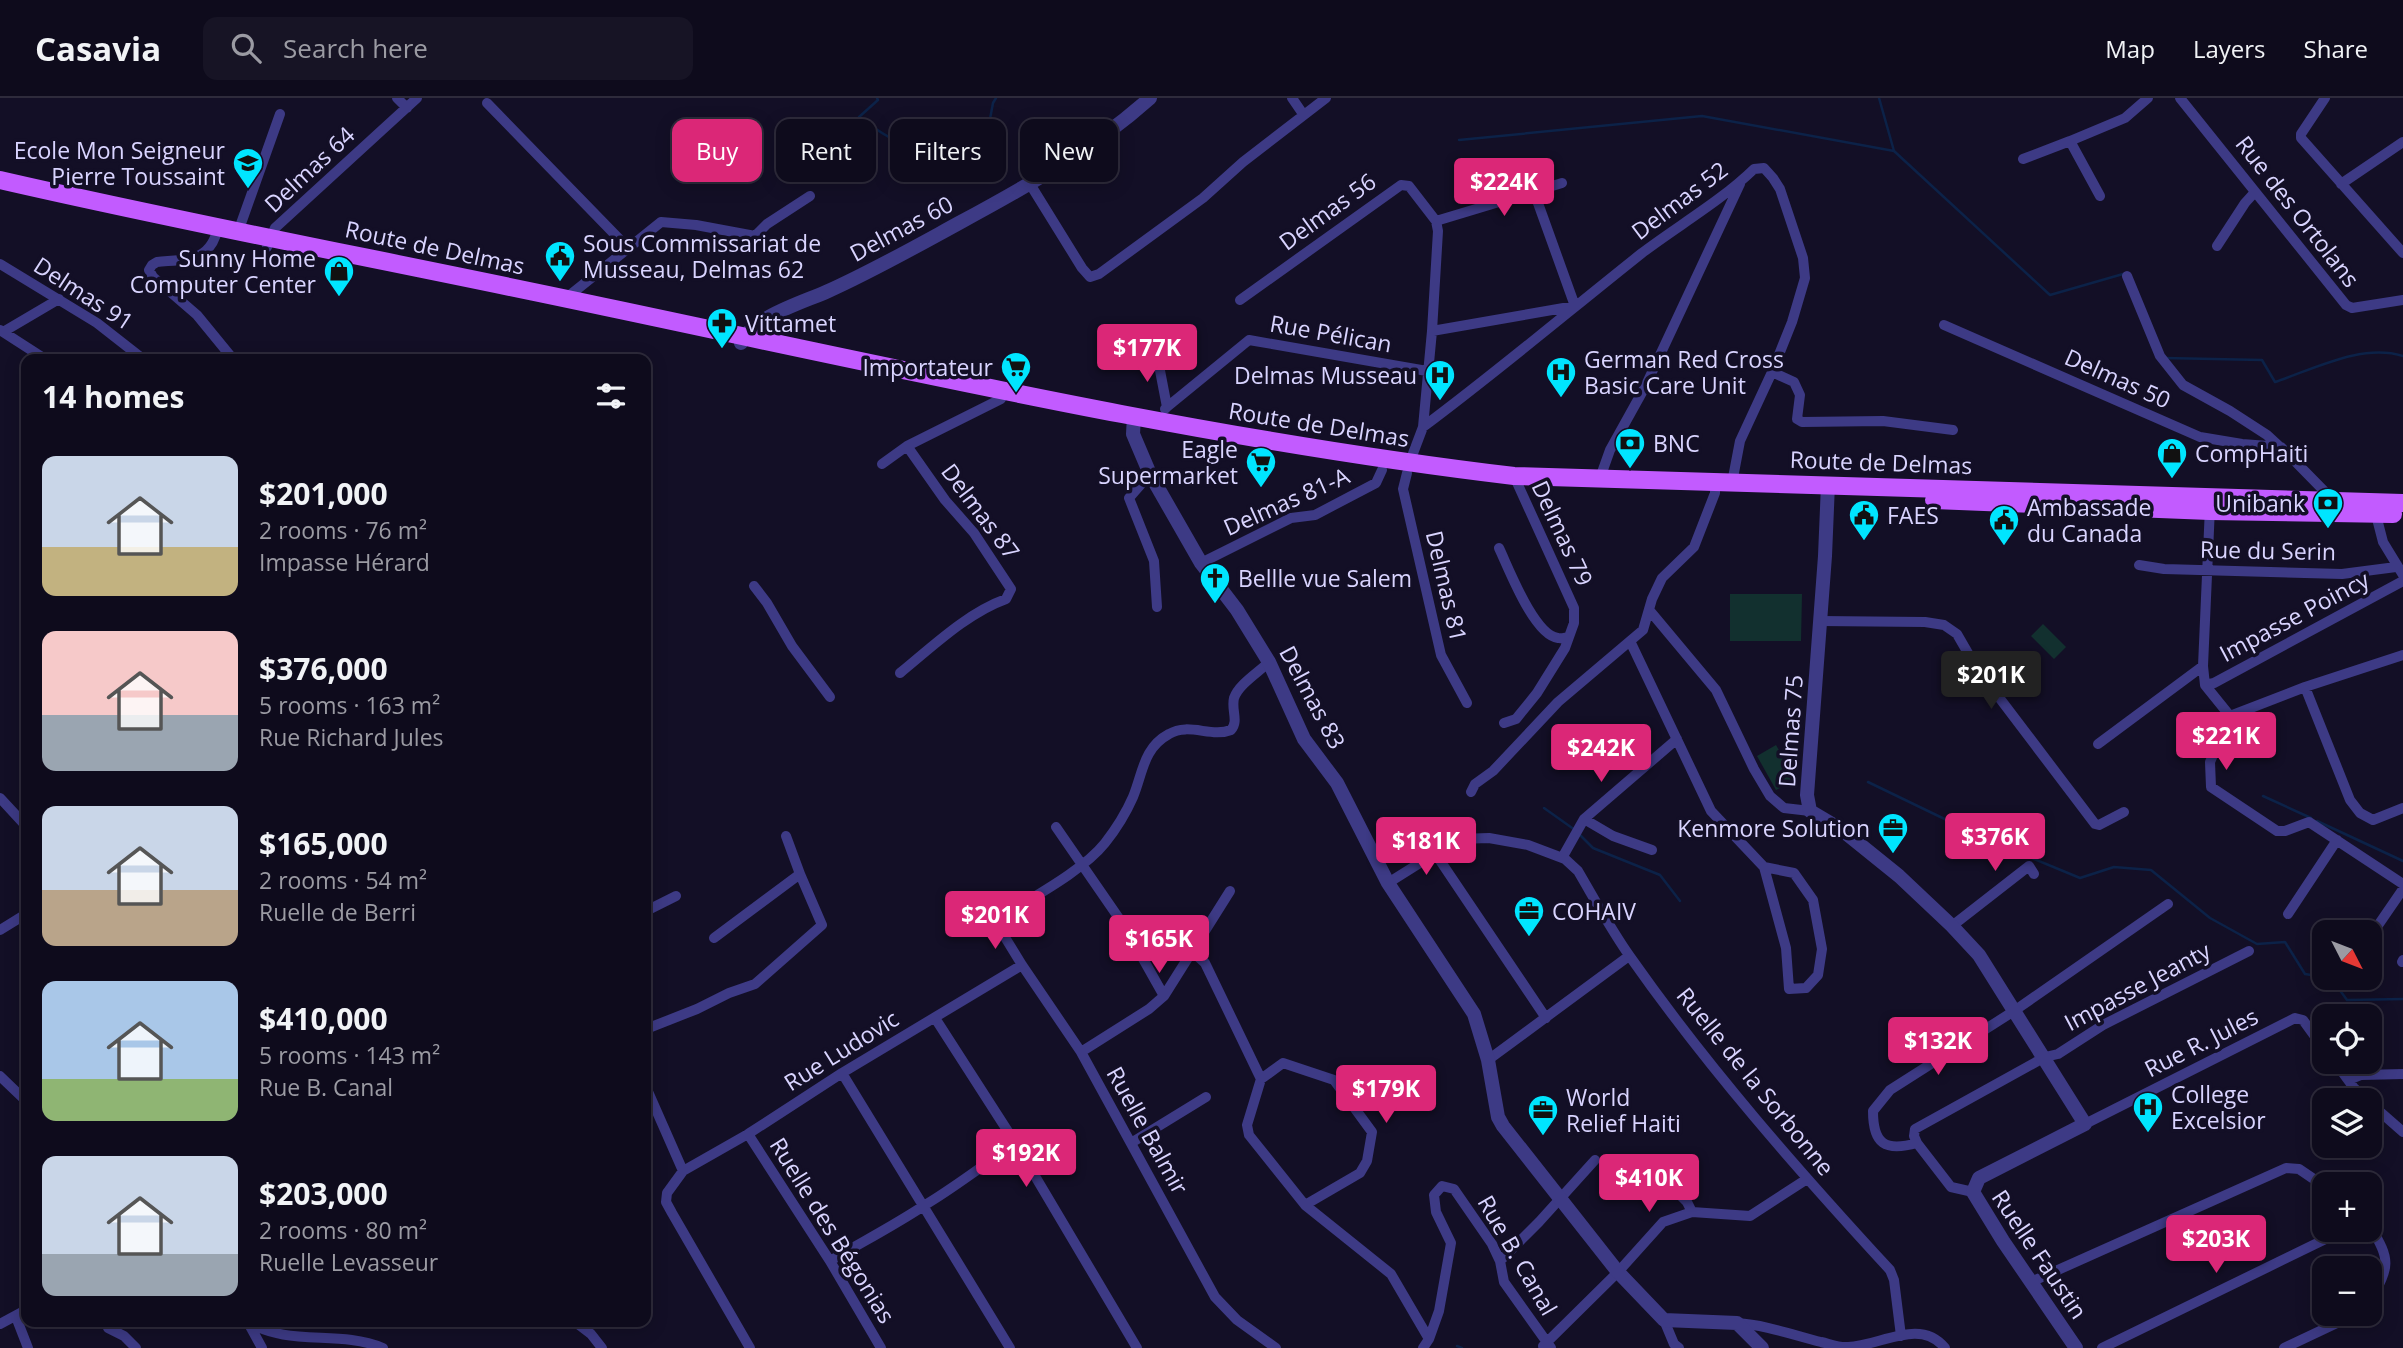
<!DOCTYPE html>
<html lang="en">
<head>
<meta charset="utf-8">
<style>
	:root { --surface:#0e0b1c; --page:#171425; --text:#f1f3f6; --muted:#9b9ba3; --line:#2e2b3b; --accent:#db2777 }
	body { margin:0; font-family:"Open Sans",sans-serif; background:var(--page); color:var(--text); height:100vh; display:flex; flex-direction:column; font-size:26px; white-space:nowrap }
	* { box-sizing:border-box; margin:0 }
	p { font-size:23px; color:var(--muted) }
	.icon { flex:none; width:38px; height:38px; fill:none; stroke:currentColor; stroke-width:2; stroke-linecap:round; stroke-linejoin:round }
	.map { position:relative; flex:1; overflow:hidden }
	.panel { position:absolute; left:21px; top:256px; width:630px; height:973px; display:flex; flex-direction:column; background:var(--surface); border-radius:14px; box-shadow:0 4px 18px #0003,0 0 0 2px var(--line) }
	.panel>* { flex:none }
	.top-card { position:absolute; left:672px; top:21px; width:665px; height:63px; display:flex; gap:14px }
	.needle { width:46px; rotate:132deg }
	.buttons { position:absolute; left:2312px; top:822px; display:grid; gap:14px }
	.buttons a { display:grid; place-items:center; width:70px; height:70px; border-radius:14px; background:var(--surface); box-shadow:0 4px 18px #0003,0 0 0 2px var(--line); font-size:35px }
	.price { position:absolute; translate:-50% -60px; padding:0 16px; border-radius:7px; background:var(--accent); color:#fff; font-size:23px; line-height:46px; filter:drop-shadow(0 2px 4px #0008) }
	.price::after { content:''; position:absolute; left:50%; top:42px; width:21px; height:16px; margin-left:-10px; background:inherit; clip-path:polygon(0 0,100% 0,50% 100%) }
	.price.on { background:#222; color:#fff }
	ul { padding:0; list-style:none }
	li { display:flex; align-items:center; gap:21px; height:175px; padding:0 21px }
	li span { display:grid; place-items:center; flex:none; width:196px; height:140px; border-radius:14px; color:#555 }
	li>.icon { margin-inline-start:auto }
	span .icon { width:84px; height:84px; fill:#fffc; stroke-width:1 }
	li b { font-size:30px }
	h2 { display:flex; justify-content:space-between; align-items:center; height:84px; padding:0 21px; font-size:30px }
	.chip { padding:0 24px; border-radius:14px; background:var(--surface); box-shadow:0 4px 18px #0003,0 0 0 2px var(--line); font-size:24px; line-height:63px }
	.chip.on { background:var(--accent); color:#fff }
	header { display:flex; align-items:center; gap:42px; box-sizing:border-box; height:98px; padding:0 35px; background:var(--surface); border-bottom:2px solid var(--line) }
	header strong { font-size:33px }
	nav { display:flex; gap:38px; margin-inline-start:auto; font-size:24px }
	.search { width:490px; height:63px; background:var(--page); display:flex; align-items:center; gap:18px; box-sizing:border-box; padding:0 24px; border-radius:14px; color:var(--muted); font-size:26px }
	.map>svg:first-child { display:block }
</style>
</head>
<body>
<header>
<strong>Casavia</strong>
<div class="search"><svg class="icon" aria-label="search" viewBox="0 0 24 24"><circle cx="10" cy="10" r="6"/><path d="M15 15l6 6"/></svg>Search here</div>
<nav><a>Map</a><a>Layers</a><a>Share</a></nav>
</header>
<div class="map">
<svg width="2403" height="1250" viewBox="0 0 2403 1250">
	<rect width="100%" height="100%" fill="#130f26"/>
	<path fill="#12302f" d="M1730,496H1802L1801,543H1730Z
		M2043,526L2066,549L2054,561L2031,538Z
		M1776,647L1796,682L1776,692L1757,658Z"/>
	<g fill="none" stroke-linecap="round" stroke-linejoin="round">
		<path stroke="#0c2248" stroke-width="2.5" d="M877,0L878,2L859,19C897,48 936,67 984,53L993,5L996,0
			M1879,0L1894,53L2050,197L2123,176
			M1459,42L1702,18L1894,53
			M2165,260L2262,262L2275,284C2314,271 2362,245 2403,258
			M1868,684L1988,742L2080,780L2114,769L2151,772L2210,820L2257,846L2285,844L2305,876L2324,879
			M2263,698L2311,720
			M1544,710L1575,732
			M2317,723L2403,763
			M1580,737L1593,750L1660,777L1680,803
			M2331,880L2347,902L2403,901
			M1457,1248L1462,1250"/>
		<path stroke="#3d3a85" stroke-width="10" d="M397,0L407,10
			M1292,0L1303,16
			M2180,0L2346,207L2352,210L2403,202
			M2325,0L2301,36V40L2403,155
			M487,5L628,150
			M2023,61L2070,43
			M1030,86L1082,170L1090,179L1099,176L1203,100L1243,64L1326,0
			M2341,86L2403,44
			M2100,98L2070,43L2125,20L2148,0
			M1436,123L1562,85
			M218,129C211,164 187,161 157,164L152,167L149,172L153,179L197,217L233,261
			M238,134L280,16
			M2217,148L2245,105L2255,94
			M267,149L275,130L417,0
			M0,166L97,225L143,261
			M2127,178L2160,258L2183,287L2230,313L2267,337L2280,349
			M565,201L661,124L696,127L755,138L767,126L810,98
			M1240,202L1401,87L1409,88L1436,123L1438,133L1432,233L1423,329L1409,366
			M1944,227L2200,339L2242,346L2281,349L2333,402
			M0,232L45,261
			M1432,233L1575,208L1534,94
			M3,234L59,201
			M1157,257L1167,309L1165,311
			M1772,274L1794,284L1800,297L1797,321L1802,324L1883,323L1953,332
			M1167,309L1249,242L1427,273
			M1423,329C1498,273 1569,213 1642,155C1679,127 1721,103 1754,71L1764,70L1773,80L1780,91L1803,160L1805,180L1792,224L1772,274L1740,343L1732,385
			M882,366L907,348L1001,301L1003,292
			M1407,375L1403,391L1441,557L1467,605
			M1150,376L1129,400L1154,463L1157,509
			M1600,380L1610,352L1645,289L1740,86
			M2210,409L2203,568L2205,587L2230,618
			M2375,413L2383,444L2403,477
			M1499,450C1509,471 1534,537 1558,540C1562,541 1566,539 1569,539
			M1201,465L1291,420L1315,417L1376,385L1382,372
			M2139,467L2164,471L2342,476L2396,469
			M754,488L767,505L792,548L830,599
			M1650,513L1716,592L1754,671L1770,698L1784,710L1810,713
			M1820,523L1925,524L1944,527L1957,536L1976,569L2095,726L2099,727L2124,714
			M1630,543L1711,713L1764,769
			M2403,557L2305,589L2230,618L2210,664L2211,689L2277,733H2285L2309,724L2403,786
			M1269,564C1259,574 1239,586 1234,600C1231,612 1239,623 1231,632C1211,640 1189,624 1169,636C1143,650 1143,675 1133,699C1126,715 1116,731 1105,745C1082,774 1027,802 995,823L1022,867L1081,954L1215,1199L1237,1222L1276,1250
			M900,575C932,549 967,515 1006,501L1011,491L974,435L945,402L907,348
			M2205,587L2214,585L2403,483
			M2305,589L2350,702L2360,715L2373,722L2403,710
			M1504,625L1516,621L1537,595L1565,550L1574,525V510L1514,378
			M2098,646L2203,568
			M1471,694L1475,686L1493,673L1558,604L1643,532L1652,501L1662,480L1694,449L1715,395V385
			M0,700L26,728
			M1584,721L1613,738L1652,752
			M1056,729L1125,829
			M786,738L800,776
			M1435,755L1546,920
			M1562,760L1584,721L1677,641
			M1764,769L1794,775L1813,802L1822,851L1818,877L1806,890L1789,891L1786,850Z
			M1388,785L1458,741L1489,740L1528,747L1565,761L1578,773C1595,802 1611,832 1631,860C1709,971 1798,1072 1890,1172L1894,1182L1901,1238
			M646,813L676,798
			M2288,816L2337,742
			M1952,828L2029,768L2034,776
			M0,832L26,816
			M2370,839L2403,791
			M1133,843L1164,898
			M1193,854L1205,865L1261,981L1247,1027L1249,1037L1305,1107L1391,1176L1429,1241
			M2402,864L2403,862
			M935,920L1016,1046L1137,1250
			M646,931L697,911L729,895L755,886L822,827L800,776L714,840
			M1081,954L1149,911L1164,898L1230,793
			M1488,962L1629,858
			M2335,964L2354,990L2368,1003
			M842,975L1010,1250
			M0,978L26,1003
			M1261,981L1283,965L1334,982L1372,1034L1367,1063L1360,1075L1305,1107
			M2349,982L2361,977L2403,976
			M646,989L683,1073
			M2370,1005L2403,1034
			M2085,1026L2295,920L2303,922L2324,951
			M748,1036L830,1163L881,1250
			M1131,1045L1206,999
			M1917,1045C1885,1054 1873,1046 1873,1013L1890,992L2014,913L2168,806
			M1666,1083L1687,1104L1692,1114
			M1973,1094L1951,1089L1917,1045L1914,1038L1915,1031L2045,959L2058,956L2103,927L2249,853
			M2370,1128C2392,1164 2389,1168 2370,1204
			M830,1163C862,1144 895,1127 925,1107C957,1088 985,1065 1016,1046
			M1500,1163L1539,1124L1595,1062
			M2031,1184L2286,1070L2299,1071L2324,1088
			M16,1219L28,1250
			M1664,1222L1674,1246L1679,1250
			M246,1223C291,1250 337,1231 383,1250
			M574,1223L591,1236L602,1250
			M1737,1225C1766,1227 1793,1237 1821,1244C1830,1246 1839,1250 1848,1249C1880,1248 1920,1219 1945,1250
			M0,1226L26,1212
			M250,1228L262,1250
			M108,1230L124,1238L136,1250
			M1543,1248L1618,1174L1663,1124L1692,1114L1750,1118L1807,1081
			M750,1250L672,1115L666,1104L667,1095L683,1073L748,1036L842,975L1022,867
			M1423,1250L1429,1241L1439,1213L1451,1145L1436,1114L1434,1097L1442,1088L1454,1091L1492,1146L1500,1163L1504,1184L1551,1250
			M2102,1250L2344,1132
			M2284,1250L2356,1216"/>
		<path stroke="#3d3a85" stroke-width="14" d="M741,245C753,219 801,205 826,194C871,174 915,149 959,125C1026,89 1093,51 1150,0
			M1134,318L1133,336L1150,376L1201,465L1237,512L1269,564L1304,641L1337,685L1388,785L1474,916L1488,962L1498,1019L1503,1028L1618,1174L1664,1222L1737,1225L1762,1250
			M1828,386L1825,458L1807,697L1810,713L1842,732L1899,778L1952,828L1979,857L2085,1026L1979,1080L1973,1094L2003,1143L2076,1250"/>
		<path stroke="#c25bff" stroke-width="18" d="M0,82C204,129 410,167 615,211C913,274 1211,342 1514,378L2403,405
			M1934,402L2210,413L2393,416"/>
	</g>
	<defs>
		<g id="school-pin" transform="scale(1.575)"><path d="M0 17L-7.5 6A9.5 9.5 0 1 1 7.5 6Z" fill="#00e5ff" stroke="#130f26"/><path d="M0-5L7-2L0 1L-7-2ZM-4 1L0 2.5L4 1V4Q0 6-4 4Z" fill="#111"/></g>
		<g id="civic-pin" transform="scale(1.575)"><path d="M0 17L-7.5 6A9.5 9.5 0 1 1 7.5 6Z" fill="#00e5ff" stroke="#130f26"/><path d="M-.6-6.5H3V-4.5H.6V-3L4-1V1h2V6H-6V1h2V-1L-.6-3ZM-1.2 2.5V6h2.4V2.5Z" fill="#111"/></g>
		<g id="shop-pin" transform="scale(1.575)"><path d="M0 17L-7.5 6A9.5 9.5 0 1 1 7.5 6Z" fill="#00e5ff" stroke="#130f26"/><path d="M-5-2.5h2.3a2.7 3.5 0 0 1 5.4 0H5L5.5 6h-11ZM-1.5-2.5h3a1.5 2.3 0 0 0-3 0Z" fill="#111"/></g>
		<g id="pharmacy-pin" transform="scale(1.575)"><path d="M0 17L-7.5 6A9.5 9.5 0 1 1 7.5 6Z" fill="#00e5ff" stroke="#130f26"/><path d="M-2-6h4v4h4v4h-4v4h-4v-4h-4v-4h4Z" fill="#111"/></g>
		<g id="supermarket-pin" transform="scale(1.575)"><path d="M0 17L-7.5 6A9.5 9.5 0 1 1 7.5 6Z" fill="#00e5ff" stroke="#130f26"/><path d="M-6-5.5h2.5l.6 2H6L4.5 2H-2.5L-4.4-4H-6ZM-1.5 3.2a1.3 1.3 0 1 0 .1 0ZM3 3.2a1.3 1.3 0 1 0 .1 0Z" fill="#111"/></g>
		<g id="hospital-pin" transform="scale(1.575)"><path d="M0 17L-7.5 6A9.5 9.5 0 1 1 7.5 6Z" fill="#00e5ff" stroke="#130f26"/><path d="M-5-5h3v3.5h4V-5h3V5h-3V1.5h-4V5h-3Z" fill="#111"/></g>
		<g id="bank-pin" transform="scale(1.575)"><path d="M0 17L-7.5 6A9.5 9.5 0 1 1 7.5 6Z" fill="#00e5ff" stroke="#130f26"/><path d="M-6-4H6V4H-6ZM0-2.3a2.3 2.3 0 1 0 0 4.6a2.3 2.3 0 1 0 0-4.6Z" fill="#111"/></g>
		<g id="church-pin" transform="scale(1.575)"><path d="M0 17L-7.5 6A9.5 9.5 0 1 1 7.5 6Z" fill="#00e5ff" stroke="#130f26"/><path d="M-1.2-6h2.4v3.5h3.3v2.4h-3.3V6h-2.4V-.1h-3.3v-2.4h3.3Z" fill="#111"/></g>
		<g id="office-pin" transform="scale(1.575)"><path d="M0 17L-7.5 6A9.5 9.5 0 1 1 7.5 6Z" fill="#00e5ff" stroke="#130f26"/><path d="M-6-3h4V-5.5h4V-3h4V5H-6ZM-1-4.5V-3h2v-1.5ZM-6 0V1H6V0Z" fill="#111"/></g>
	</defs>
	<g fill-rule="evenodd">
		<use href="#school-pin" x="248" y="65"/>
		<use href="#civic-pin" x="560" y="158"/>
		<use href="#shop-pin" x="339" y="173"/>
		<use href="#pharmacy-pin" x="722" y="225"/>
		<use href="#supermarket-pin" x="1016" y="269"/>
		<use href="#hospital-pin" x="1561" y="274"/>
		<use href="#hospital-pin" x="1440" y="277"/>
		<use href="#bank-pin" x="1630" y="345"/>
		<use href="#shop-pin" x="2172" y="355"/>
		<use href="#supermarket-pin" x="1261" y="364"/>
		<use href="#bank-pin" x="2328" y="405"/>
		<use href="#civic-pin" x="1864" y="417"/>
		<use href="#civic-pin" x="2004" y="422"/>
		<use href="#church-pin" x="1215" y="480"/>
		<use href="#office-pin" x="1893" y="730"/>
		<use href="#office-pin" x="1529" y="813"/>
		<use href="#hospital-pin" x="2148" y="1009"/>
		<use href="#office-pin" x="1543" y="1012"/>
	</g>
	<g text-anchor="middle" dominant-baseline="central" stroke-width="7" stroke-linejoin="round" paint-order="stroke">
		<g font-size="23" fill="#d9d4ff" stroke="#130f26" text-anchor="start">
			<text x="225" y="52" text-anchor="end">Ecole Mon Seigneur<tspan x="225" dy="26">Pierre Toussaint</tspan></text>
			<text x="583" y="145">Sous Commissariat de<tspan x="583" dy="26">Musseau, Delmas 62</tspan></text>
			<text x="316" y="160" text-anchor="end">Sunny Home<tspan x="316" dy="26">Computer Center</tspan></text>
			<text x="745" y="225">Vittamet</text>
			<text x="1584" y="261">German Red Cross<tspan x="1584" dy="26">Basic Care Unit</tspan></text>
			<text x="993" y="269" text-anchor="end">Importateur</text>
			<text x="1417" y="277" text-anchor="end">Delmas Musseau</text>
			<text x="1653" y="345">BNC</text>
			<text x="1238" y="351" text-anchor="end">Eagle<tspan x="1238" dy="26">Supermarket</tspan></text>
			<text x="2195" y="355">CompHaiti</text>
			<text x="2305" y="405" text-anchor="end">Unibank</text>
			<text x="2027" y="409">Ambassade<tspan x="2027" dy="26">du Canada</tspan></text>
			<text x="1887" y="417">FAES</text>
			<text x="1238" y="480">Bellle vue Salem</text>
			<text x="1870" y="730" text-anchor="end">Kenmore Solution</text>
			<text x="1552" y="813">COHAIV</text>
			<text x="2171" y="996">College<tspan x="2171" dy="26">Excelsior</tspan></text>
			<text x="1566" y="999">World<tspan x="1566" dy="26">Relief Haiti</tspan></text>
		</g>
		<g font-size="23" fill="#d9d4ff" stroke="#130f26">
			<text transform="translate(309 71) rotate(-43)">Delmas 64</text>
			<text transform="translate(1679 102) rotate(-37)">Delmas 52</text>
			<text transform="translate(1327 113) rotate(-36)">Delmas 56</text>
			<text transform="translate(2298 113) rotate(52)">Rue des Ortolans</text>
			<text transform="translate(901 130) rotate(-28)">Delmas 60</text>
			<text transform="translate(435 149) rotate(12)">Route de Delmas</text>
			<text transform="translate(84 195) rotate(33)">Delmas 91</text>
			<text transform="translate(1331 235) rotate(10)">Rue Pélican</text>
			<text transform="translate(2118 280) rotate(24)">Delmas 50</text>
			<text transform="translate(1319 326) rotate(9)">Route de Delmas</text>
			<text transform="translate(1881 364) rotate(2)">Route de Delmas</text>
			<text transform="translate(1286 403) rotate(-24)">Delmas 81-A</text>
			<text transform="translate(981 413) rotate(53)">Delmas 87</text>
			<text transform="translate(1563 435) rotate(65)">Delmas 79</text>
			<text transform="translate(2268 452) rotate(1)">Rue du Serin</text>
			<text transform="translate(1447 488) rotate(77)">Delmas 81</text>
			<text transform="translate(2294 518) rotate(-28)">Impasse Poincy</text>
			<text transform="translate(1313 599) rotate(62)">Delmas 83</text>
			<text transform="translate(1790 633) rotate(-86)">Delmas 75</text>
			<text transform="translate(2137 888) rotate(-28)">Impasse Jeanty</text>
			<text transform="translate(2201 944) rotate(-27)">Rue R. Jules</text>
			<text transform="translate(841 952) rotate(-32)">Rue Ludovic</text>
			<text transform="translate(1756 983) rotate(51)">Ruelle de la Sorbonne</text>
			<text transform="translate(1148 1032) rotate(61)">Ruelle Balmir</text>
			<text transform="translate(833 1132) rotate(58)">Ruelle des Bégonias</text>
			<text transform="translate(2040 1156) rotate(56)">Ruelle Faustin</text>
			<text transform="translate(1518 1157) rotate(60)">Rue B. Canal</text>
		</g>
	</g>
</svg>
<div class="buttons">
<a><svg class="needle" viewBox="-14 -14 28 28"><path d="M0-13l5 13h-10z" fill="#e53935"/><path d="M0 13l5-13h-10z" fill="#9b9ba3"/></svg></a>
<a><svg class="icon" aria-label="locate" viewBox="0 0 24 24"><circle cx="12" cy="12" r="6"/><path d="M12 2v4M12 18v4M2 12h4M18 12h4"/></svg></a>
<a><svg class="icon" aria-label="layers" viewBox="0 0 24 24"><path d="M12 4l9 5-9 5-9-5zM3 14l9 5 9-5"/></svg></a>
<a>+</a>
<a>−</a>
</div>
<b class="price" style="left:1504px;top:120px">$224K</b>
<b class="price" style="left:1147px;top:286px">$177K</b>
<b class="price on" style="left:1991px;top:613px">$201K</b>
<b class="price" style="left:2226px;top:674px">$221K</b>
<b class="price" style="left:1601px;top:686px">$242K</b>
<b class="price" style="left:1995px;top:775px">$376K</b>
<b class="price" style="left:1426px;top:779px">$181K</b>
<b class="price" style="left:995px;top:853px">$201K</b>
<b class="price" style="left:1159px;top:877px">$165K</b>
<b class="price" style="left:1938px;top:979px">$132K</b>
<b class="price" style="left:1386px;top:1027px">$179K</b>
<b class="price" style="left:1026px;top:1091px">$192K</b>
<b class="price" style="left:1649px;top:1116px">$410K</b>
<b class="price" style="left:2216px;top:1177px">$203K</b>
<div class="top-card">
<a class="chip on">Buy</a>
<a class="chip">Rent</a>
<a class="chip">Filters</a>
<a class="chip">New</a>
</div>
<section class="panel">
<h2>14 homes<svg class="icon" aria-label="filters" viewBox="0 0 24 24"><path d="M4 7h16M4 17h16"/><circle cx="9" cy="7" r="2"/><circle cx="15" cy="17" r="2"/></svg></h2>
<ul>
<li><span style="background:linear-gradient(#c9d6e8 65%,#c2b280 0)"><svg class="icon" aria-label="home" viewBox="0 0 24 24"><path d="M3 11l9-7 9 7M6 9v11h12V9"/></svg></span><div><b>$201,000</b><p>2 rooms · 76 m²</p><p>Impasse Hérard</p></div></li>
<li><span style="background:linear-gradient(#f6c9c9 60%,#9aa5b1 0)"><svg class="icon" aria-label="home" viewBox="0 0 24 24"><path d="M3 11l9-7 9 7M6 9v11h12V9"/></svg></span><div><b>$376,000</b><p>5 rooms · 163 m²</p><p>Rue Richard Jules</p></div></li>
<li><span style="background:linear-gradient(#c9d6e8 60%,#b9a48a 0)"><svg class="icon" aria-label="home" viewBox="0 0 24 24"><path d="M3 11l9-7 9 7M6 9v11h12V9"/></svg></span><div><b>$165,000</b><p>2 rooms · 54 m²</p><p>Ruelle de Berri</p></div></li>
<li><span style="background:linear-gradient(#a9c7e8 70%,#8fb573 0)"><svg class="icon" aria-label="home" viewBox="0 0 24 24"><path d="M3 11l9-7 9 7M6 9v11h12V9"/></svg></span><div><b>$410,000</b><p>5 rooms · 143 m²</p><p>Rue B. Canal</p></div></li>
<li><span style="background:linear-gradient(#c9d6e8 70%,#9aa5b1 0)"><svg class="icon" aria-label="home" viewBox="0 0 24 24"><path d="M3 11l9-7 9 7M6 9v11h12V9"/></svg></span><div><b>$203,000</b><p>2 rooms · 80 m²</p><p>Ruelle Levasseur</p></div></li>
</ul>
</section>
</div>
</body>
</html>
